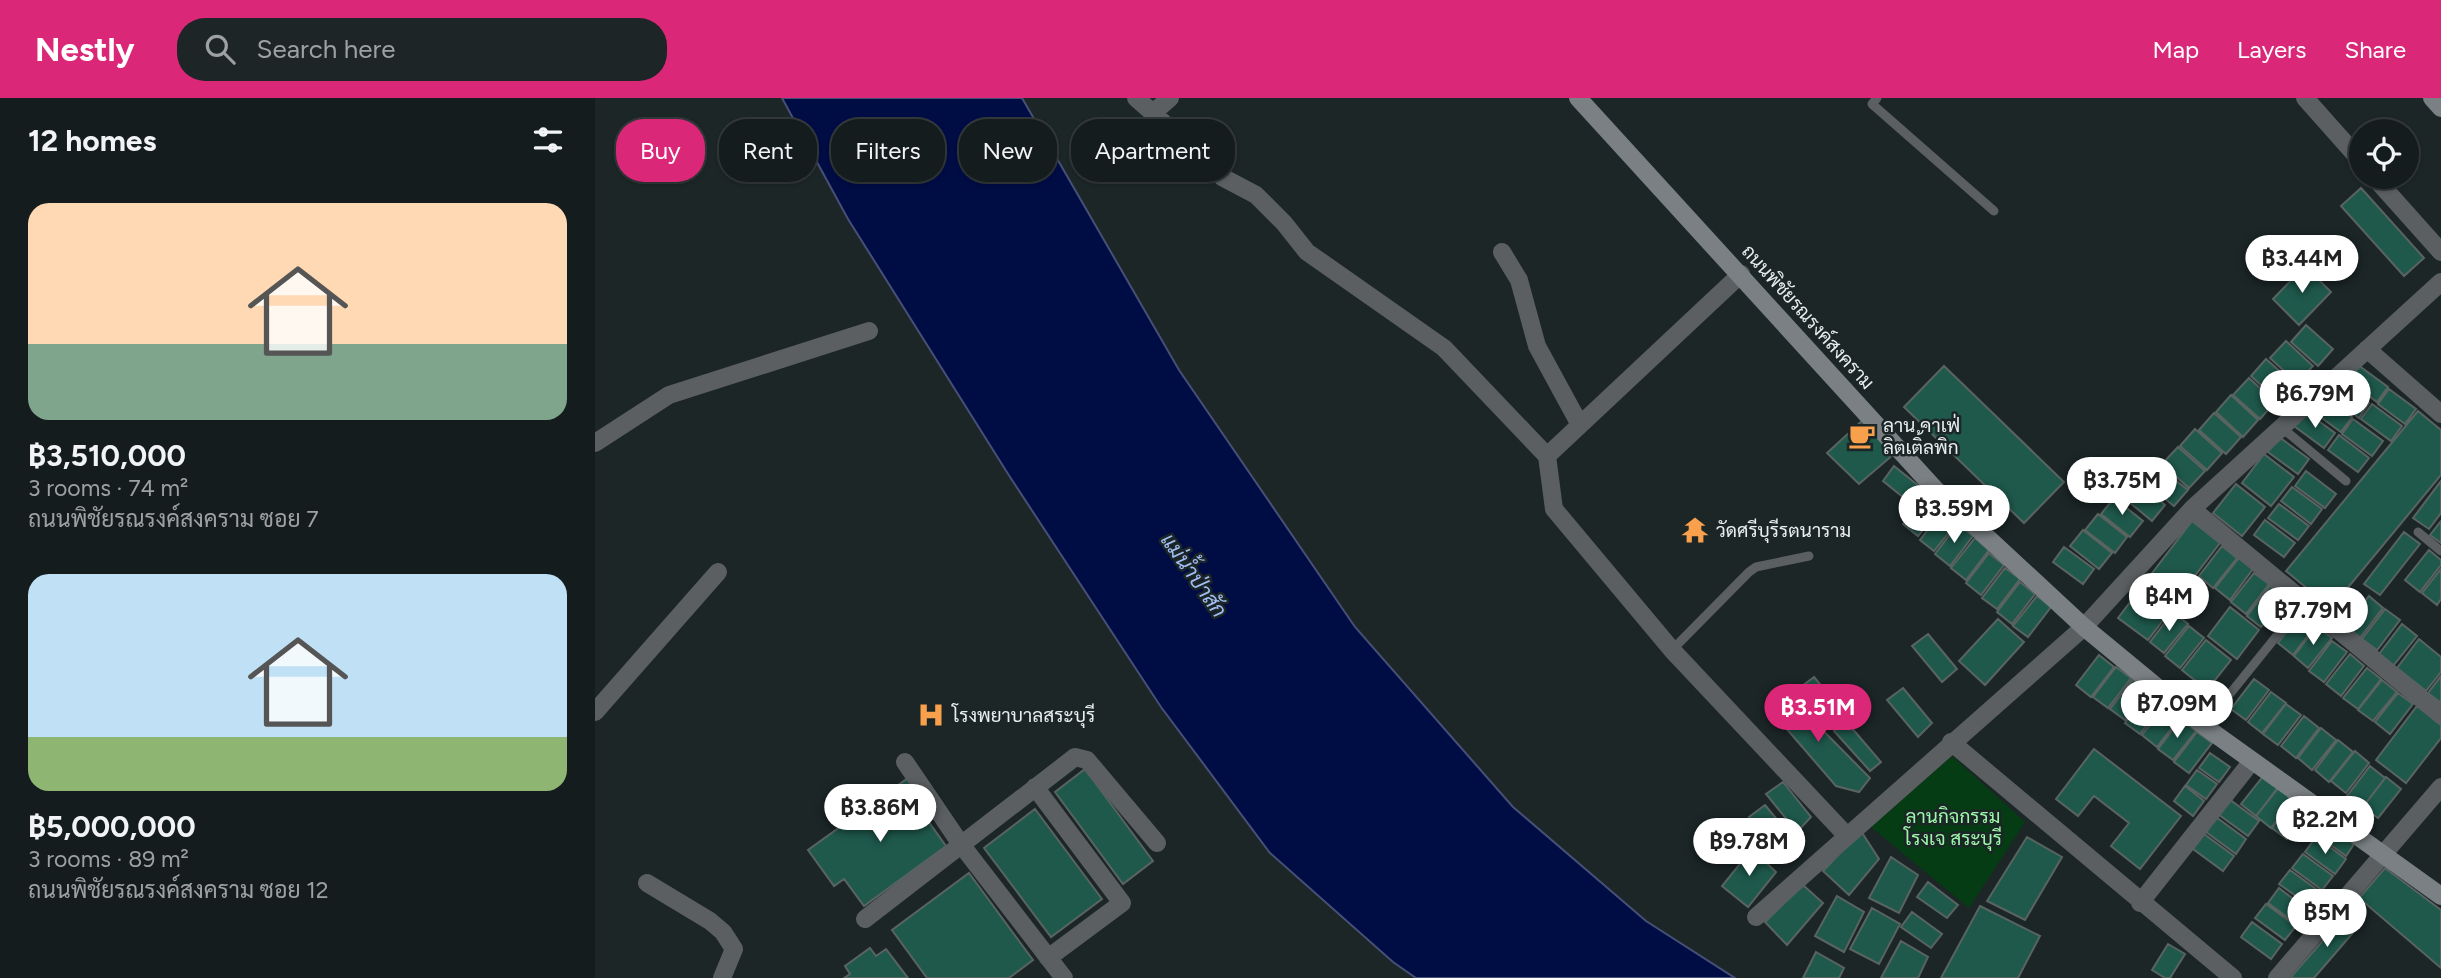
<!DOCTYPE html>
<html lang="en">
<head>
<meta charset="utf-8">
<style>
	:root { --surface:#151c1d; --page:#1e2526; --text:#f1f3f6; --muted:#9da1a4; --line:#343a3b; --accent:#db2777 }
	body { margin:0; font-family:Figtree,Sarabun,sans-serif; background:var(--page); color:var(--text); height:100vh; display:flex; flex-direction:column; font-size:26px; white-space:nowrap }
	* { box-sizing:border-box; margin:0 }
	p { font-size:23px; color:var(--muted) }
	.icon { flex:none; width:38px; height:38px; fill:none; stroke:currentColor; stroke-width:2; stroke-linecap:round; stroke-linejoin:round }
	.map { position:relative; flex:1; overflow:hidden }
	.drawer { display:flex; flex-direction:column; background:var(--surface); width:595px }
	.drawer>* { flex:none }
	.hud { position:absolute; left:21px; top:21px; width:665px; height:63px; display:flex; gap:14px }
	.tools { position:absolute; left:1754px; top:21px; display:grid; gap:14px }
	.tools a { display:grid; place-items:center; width:70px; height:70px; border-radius:50%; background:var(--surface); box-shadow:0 2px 5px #0004,0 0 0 2px var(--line); font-size:35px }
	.price { position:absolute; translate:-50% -60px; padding:0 16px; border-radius:24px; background:#fff; color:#222; font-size:23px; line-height:46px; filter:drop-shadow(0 2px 4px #0008) }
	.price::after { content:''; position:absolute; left:50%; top:42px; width:21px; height:16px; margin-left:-10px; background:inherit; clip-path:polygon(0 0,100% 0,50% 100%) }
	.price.on { background:var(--accent); color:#fff }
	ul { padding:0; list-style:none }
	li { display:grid; align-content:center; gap:14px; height:371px; padding:0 28px }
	li span { display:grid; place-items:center; height:217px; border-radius:21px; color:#555 }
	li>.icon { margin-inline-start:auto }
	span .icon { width:126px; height:126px; fill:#fffc; stroke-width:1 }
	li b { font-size:30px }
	h2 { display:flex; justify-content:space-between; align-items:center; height:84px; padding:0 28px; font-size:30px }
	.pill { padding:0 24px; border-radius:28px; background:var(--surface); box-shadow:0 2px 5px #0004,0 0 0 2px var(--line); font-size:24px; line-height:63px }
	.pill.on { background:var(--accent); color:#fff }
	header { display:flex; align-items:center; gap:42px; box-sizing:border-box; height:98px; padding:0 35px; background:var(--accent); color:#fff }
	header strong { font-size:33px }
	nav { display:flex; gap:38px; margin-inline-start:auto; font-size:24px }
	.search { width:490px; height:63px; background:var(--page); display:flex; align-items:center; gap:18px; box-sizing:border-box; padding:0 24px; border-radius:28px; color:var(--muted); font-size:26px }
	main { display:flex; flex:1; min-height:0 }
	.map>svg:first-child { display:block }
</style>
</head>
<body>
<header>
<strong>Nestly</strong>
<div class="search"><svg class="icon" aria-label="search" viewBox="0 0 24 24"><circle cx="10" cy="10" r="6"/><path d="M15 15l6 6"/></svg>Search here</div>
<nav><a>Map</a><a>Layers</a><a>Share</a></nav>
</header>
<main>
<section class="drawer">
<h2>12 homes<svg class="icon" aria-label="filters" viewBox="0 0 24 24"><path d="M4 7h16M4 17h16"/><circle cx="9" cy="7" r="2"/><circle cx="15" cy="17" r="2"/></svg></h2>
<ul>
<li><span style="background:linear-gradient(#ffd9b3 65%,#7fa58c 0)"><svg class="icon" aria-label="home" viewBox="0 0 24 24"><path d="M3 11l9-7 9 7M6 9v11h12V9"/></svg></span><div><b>฿3,510,000</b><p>3 rooms · 74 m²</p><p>ถนนพิชัยรณรงค์สงคราม ซอย 7</p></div></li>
<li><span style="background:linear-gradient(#bfe0f5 75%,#8fb573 0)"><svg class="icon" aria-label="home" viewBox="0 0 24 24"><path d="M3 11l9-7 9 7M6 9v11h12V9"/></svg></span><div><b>฿5,000,000</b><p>3 rooms · 89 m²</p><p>ถนนพิชัยรณรงค์สงคราม ซอย 12</p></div></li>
</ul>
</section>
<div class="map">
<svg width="1846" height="880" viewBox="0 0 1846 880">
	<rect width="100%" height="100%" fill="#1c2627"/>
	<path fill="#053c14" d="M1357,658L1430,724L1374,810L1276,729Z"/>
	<path fill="#000c44" stroke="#465077" stroke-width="2" d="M187,0H427L584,272L760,529L918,709L1051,823L1140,880H821L798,864L675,755L566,609L415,379L253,121Z"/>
	<path fill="#1f594c" stroke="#596461" stroke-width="2" d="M1766,90L1829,160L1809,178L1746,108Z
		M1710,168L1736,194L1704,227L1678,201Z
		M1711,227L1738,251L1723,268L1696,244Z
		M1691,243L1718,268L1702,285L1675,260Z
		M1671,261L1699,286L1683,303L1656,278Z
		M1763,267L1793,289L1782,304L1752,282Z
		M1349,268L1469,384L1429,425L1309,309Z
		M1654,280L1680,304L1665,321L1638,297Z
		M1744,282L1774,305L1764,320L1733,297Z
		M1794,291L1821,311L1810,326L1783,306Z
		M1636,297L1663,322L1648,339L1621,314Z
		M1727,297L1757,319L1746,334L1716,312Z
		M1777,306L1807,328L1796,343L1766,321Z
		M1710,313L1740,335L1729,350L1699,328Z
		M1823,313L1846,332V377L1736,510L1691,473Z
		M1619,315L1646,339L1631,356L1604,332Z
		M1758,321L1788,343L1777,358L1747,336Z
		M1268,322L1299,356L1264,386L1232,355Z
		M1600,331L1627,355L1612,372L1585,348Z
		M1744,337L1774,360L1763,374L1733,352Z
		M1684,339L1714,361L1703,376L1673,354Z
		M1583,349L1610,373L1594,390L1567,366Z
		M1669,356L1699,379L1676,408L1647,385Z
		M1299,368L1330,393L1319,408L1288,383Z
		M1563,369L1593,392L1579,408L1551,385Z
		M1711,373L1741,396L1730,410L1700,388Z
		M1541,383L1570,407L1557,423L1528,399Z
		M1846,383V415L1834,431L1818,420Z
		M1641,386L1670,409L1647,438L1618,415Z
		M1697,389L1727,411L1716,426L1686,403Z
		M1332,396L1347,408L1323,438L1308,426Z
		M1519,400L1548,423L1535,439L1506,416Z
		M1684,406L1714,428L1703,442L1673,420Z
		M1348,412L1363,423L1339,453L1325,442Z
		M1503,416L1532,439L1520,455L1490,432Z
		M1670,422L1700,445L1689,459L1659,437Z
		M1597,423L1625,445L1576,509L1548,487Z
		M1846,423V445L1835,437Z
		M1363,426L1378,438L1355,468L1340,456Z
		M1488,432L1517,455L1504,471L1475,448Z
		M1809,434L1825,446L1785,497L1769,486Z
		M1380,440L1394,452L1371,482L1356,470Z
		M1627,448L1642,460L1618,490L1604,478Z
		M1469,449L1499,471L1488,486L1458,464Z
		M1834,452L1846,462V467L1825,494L1810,482Z
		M1394,455L1409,467L1386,497L1371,485Z
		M1644,460L1658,471L1635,502L1620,490Z
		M1410,470L1425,481L1402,511L1387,500Z
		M1846,471V501L1842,507L1827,495Z
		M1659,475L1674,486L1651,516L1636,504Z
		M1425,484L1440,496L1417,526L1402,514Z
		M1675,488L1690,499L1666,529L1652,518Z
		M1546,490L1575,513L1553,542L1523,520Z
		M1442,498L1456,509L1433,539L1418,528Z
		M1774,498L1788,510L1765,540L1750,528Z
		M1635,509L1664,532L1642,561L1613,538Z
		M1790,511L1805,522L1782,552L1767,541Z
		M1578,514L1593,526L1569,555L1555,544Z
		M1706,515L1721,527L1698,557L1683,545Z
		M1403,521L1429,544L1390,587L1364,563Z
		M1807,526L1822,538L1798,568L1784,556Z
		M1594,528L1609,540L1585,570L1570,558Z
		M1722,528L1737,540L1713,570L1699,558Z
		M1333,536L1362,571L1347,584L1317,548Z
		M1824,541L1846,559V574L1831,593L1802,570Z
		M1611,542L1636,562L1612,592L1587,572Z
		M1737,543L1752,554L1729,584L1714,573Z
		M1755,556L1769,568L1746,598L1731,586Z
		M1504,557L1519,569L1496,599L1481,587Z
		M1521,569L1536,580L1513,610L1498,599Z
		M1772,570L1786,581L1763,611L1748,600Z
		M1846,578V605L1833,595Z
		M1219,579L1248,614L1234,628L1203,591Z
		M1538,581L1553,593L1530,622L1515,611Z
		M1659,581L1674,592L1651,622L1636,611Z
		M1787,582L1802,594L1778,623L1763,612Z
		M1308,590L1337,625L1323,639L1292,602Z
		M1188,592L1275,680L1264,694L1241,688L1171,607Z
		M1676,594L1691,605L1667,635L1653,624Z
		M1553,595L1568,606L1545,636L1530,625Z
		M1803,595L1818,606L1795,636L1780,624Z
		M1691,606L1706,617L1683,647L1668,636Z
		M1570,608L1585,619L1562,649L1547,637Z
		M1822,608L1846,627V640L1811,685L1781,662Z
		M1709,618L1724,630L1701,660L1686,648Z
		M1586,621L1601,633L1578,662L1563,651Z
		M1250,622L1286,664L1275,673L1239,633Z
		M1726,630L1741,642L1717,672L1703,660Z
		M1602,634L1617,645L1594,675L1579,664Z
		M1743,642L1758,654L1734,684L1720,672Z
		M1499,651L1586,718L1545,771L1516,748L1534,725L1499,698L1483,718L1461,701Z
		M1760,653L1774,665L1751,695L1736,683Z
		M1615,655L1635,669L1624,684L1604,670Z
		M1775,668L1790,680L1767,710L1752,698Z
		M490,671L558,763L528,786L460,694Z
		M1602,672L1622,686L1611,701L1591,687Z
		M1670,676L1684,688L1661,718L1646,706Z
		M1791,679L1806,691L1783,720L1768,709Z
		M313,680L338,714L331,720L351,748L269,808L249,781L239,788L213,752Z
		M1188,684L1216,719L1202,734L1171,696Z
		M1590,688L1609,703L1598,718L1579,703Z
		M1685,688L1699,700L1676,730L1661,718Z
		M1700,700L1715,711L1692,741L1677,730Z
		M1634,701L1664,723L1653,738L1623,716Z
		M1170,707L1199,742L1184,757L1154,719Z
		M440,711L507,801L456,839L389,750Z
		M1621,719L1651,741L1641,756L1611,734Z
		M1732,721L1761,743L1751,758L1721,736Z
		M1266,733L1284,761L1254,797L1228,773Z
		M1609,736L1639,758L1628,773L1598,751Z
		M1432,739L1467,759L1430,822L1392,803Z
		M1721,739L1751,761L1740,776L1710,754Z
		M1157,751L1181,774L1153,809L1127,788Z
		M1708,756L1738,778L1727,792L1697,770Z
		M1296,759L1323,777L1304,815L1274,800Z
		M1790,770L1846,812V870L1764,800Z
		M1695,772L1725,794L1715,808L1684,786Z
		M374,775L438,862L414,880H332L297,832Z
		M1333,784L1363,807L1352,820L1322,799Z
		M1208,787L1228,805L1192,847L1170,824Z
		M1684,790L1714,813L1703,827L1673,805Z
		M1242,798L1269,814L1249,854L1220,838Z
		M1671,806L1701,828L1690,842L1660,820Z
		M1385,808L1445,838L1423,880H1346Z
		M1277,810L1305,826L1284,866L1255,851Z
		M1317,814L1347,836L1336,850L1306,829Z
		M1752,815L1763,829L1719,880H1695Z
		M1657,824L1687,846L1676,861L1646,839Z
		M1306,843L1333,859L1323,880H1286Z
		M1573,846L1590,856L1575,880H1570L1557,872Z
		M275,850L281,858L291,851L313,880H249L255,876L250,868Z
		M1221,854L1249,870L1244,880H1208Z"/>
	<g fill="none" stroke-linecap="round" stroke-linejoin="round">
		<path stroke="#5b5f61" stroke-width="9" d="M1282,0L1277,6L1399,113
			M1686,329L1751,383
			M1823,434L1846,453
			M1077,552L1154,474L1161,469L1214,458
			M1609,628L1709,504"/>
		<path stroke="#5b5f61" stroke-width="18" d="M541,0L558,15
			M575,0L558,15L627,79L661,97L689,125L712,154L849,250L952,358
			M1710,0L1766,63
			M1779,79L1846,154
			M907,154L924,182L942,248L985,327
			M1146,176L952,358L959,411L1077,552L1252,738
			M1772,251L1846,316
			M0,345L74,297L274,233
			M1597,411L1846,617
			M0,614L123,474
			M1356,644L1638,880
			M310,664L365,745L469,880
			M440,689L527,805L453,860
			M52,785L115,823L128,834L139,851L127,880
			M1545,805L1657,663
			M1161,819L1489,529L1597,411L1846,184
			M270,821L480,659L492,662L562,745
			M1682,880L1846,689"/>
		<path stroke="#7a8084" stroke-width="18" d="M983,0L1340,391L1489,529L1609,628L1846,798
			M1837,0L1846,10"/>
	</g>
	<defs>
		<g id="cafe-bare" transform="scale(2.1)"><path d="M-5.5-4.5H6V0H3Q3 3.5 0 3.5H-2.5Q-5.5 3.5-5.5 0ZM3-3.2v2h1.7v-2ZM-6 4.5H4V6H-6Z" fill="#f8a04b" stroke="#1c2627" stroke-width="2.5" paint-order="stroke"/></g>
		<g id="temple-bare" transform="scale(2.1)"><path d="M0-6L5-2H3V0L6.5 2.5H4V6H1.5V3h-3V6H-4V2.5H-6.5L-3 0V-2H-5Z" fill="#f8a04b" stroke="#1c2627" stroke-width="2.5" paint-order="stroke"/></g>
		<g id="hospital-bare" transform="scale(2.1)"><path d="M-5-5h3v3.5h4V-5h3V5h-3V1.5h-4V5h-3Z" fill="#f8a04b" stroke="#1c2627" stroke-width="2.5" paint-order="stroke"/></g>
	</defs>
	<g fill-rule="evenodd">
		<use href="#cafe-bare" x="1267" y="338"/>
		<use href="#temple-bare" x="1100" y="432"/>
		<use href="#hospital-bare" x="336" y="617"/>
	</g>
	<g text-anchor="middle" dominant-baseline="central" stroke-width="5" stroke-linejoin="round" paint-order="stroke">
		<g font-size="19" fill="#e8eeef" stroke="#1c2627">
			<text transform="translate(1213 219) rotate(48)">ถนนพิชัยรณรงค์สงคราม</text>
		</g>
		<g font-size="19" fill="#e8eeef" stroke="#1c2627" text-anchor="start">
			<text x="1288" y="327">ลาน คาเฟ่<tspan x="1288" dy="22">ลิตเติ้ลพิก</tspan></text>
			<text x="1121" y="432">วัดศรีบุรีรตนาราม</text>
			<text x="357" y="617">โรงพยาบาลสระบุรี</text>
		</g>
		<g font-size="19" fill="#9df7a9" stroke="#1c2627">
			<text x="1358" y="718">ลานกิจกรรม<tspan x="1358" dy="22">โรงเจ สระบุรี</tspan></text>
		</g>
		<g font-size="21" font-style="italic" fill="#a1bff4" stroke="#1c2627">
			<text transform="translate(599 477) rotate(55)">แม่น้ำป่าสัก</text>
		</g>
	</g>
</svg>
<div class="tools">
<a><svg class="icon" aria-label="locate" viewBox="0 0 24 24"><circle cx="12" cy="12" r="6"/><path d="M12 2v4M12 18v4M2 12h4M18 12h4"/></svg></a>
</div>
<b class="price" style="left:1707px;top:197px">฿3.44M</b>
<b class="price" style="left:1720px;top:332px">฿6.79M</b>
<b class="price" style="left:1527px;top:419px">฿3.75M</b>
<b class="price" style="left:1359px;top:447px">฿3.59M</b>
<b class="price" style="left:1574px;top:535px">฿4M</b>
<b class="price" style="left:1718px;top:549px">฿7.79M</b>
<b class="price" style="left:1582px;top:642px">฿7.09M</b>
<b class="price on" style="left:1223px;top:646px">฿3.51M</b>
<b class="price" style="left:285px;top:746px">฿3.86M</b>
<b class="price" style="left:1730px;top:758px">฿2.2M</b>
<b class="price" style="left:1154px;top:780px">฿9.78M</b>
<b class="price" style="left:1732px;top:851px">฿5M</b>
<div class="hud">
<a class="pill on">Buy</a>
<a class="pill">Rent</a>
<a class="pill">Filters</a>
<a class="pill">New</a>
<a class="pill">Apartment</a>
</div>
</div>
</main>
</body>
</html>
